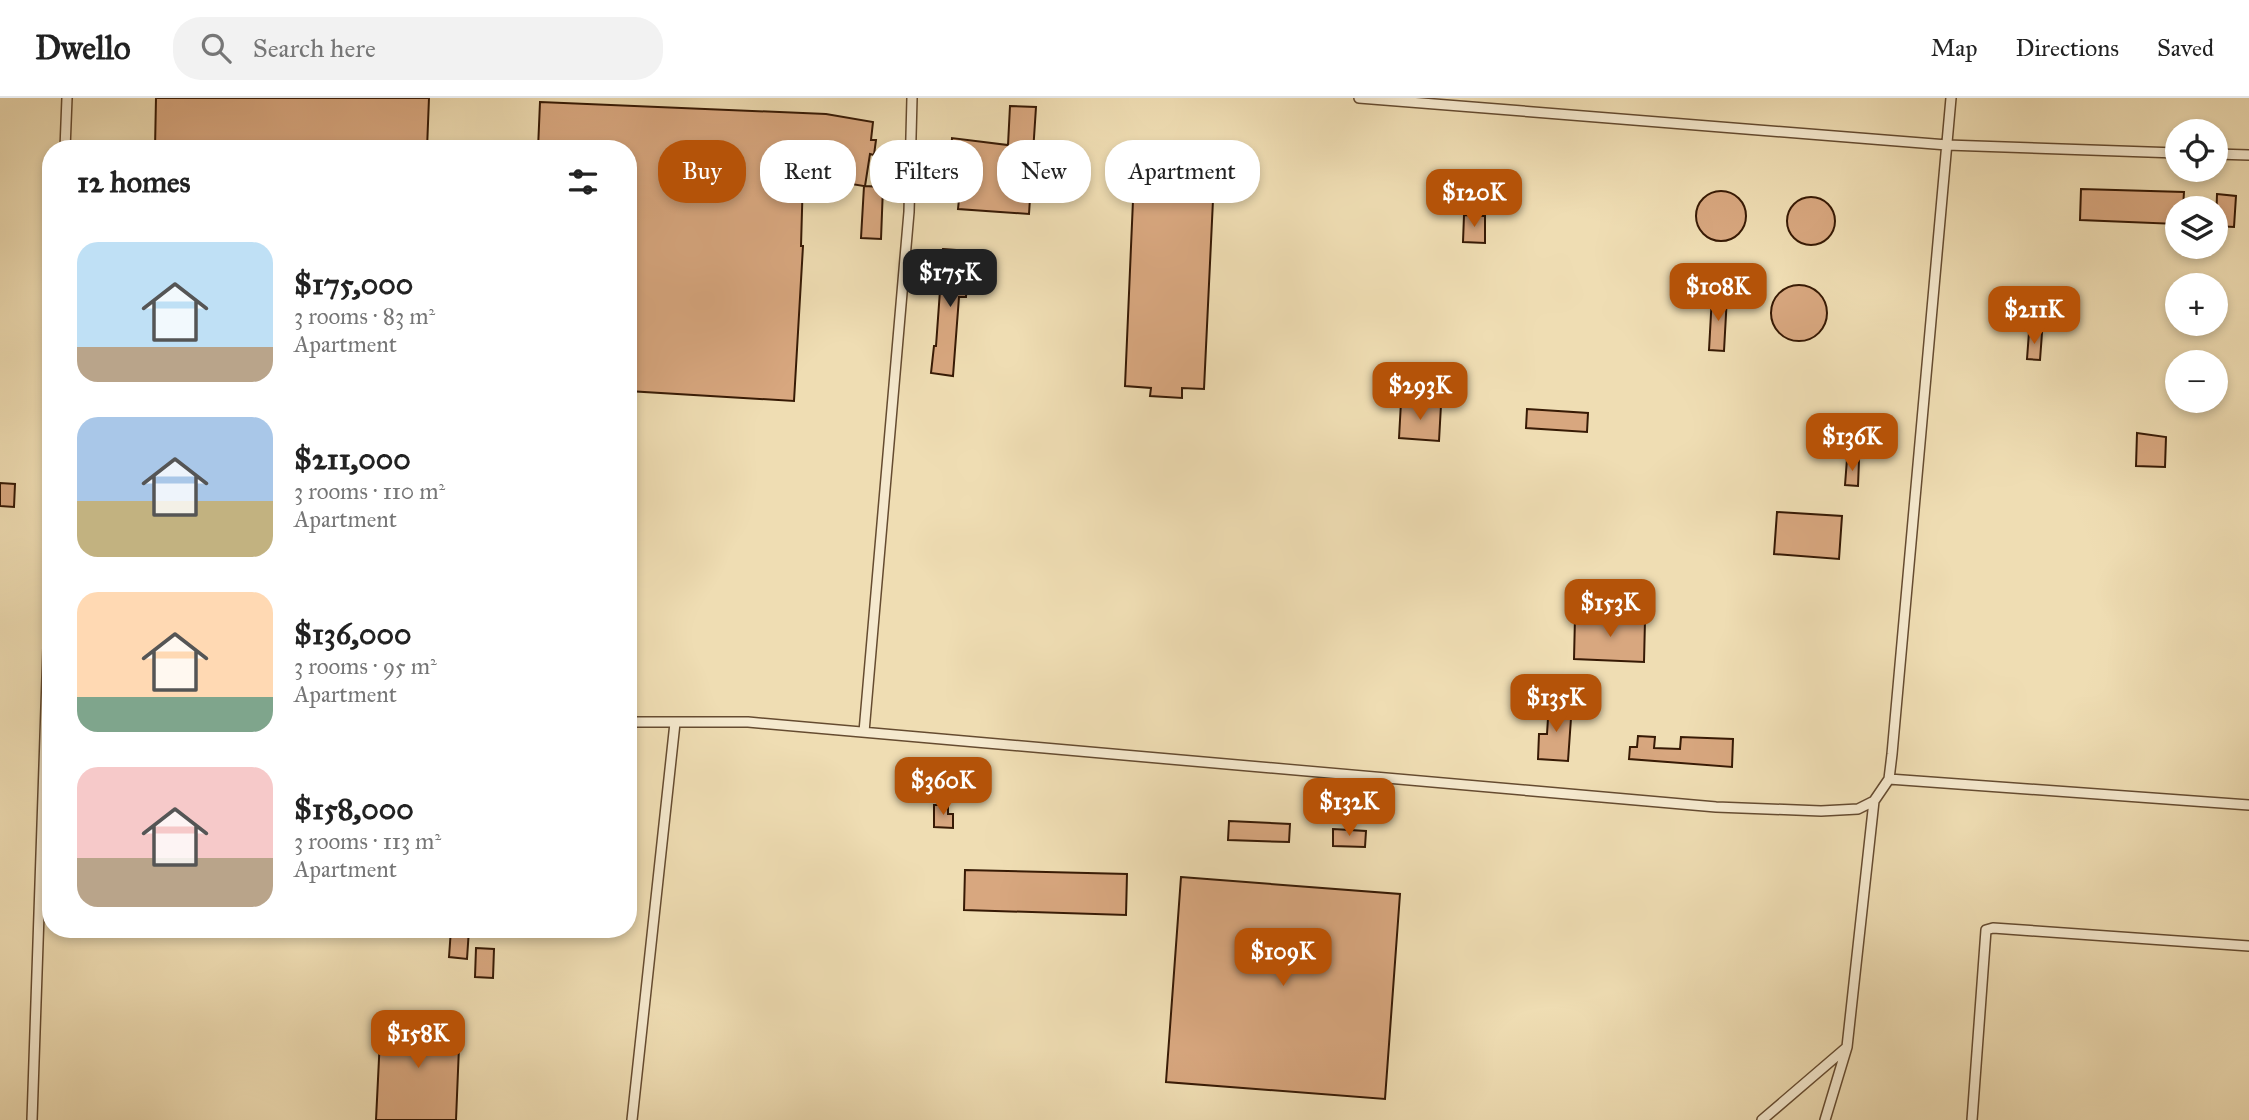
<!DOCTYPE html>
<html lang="en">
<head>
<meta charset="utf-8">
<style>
	:root { --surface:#fff; --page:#f2f2f2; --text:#222; --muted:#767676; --line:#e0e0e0; --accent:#b45309 }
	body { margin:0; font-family:"IM FELL Great Primer",serif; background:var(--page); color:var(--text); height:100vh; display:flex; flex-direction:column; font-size:26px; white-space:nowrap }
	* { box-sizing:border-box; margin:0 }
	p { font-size:23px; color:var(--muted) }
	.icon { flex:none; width:38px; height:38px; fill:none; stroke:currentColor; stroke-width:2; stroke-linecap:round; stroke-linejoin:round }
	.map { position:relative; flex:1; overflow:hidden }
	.sheet { position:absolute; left:42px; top:42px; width:595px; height:798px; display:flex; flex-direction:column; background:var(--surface); border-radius:28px; box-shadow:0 4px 10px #0003 }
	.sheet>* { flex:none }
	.top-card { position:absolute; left:658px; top:42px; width:665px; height:63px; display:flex; gap:14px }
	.fabs { position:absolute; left:2165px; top:21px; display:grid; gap:14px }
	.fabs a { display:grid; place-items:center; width:63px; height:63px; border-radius:50%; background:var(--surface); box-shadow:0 4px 10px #0003; font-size:35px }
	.price { position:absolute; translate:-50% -60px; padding:0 16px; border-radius:14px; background:var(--accent); color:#fff; font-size:23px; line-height:46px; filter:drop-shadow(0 2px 4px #0008) }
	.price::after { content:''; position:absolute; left:50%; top:42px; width:21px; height:16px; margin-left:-10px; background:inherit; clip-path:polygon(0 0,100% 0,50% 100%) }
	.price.active { background:#222; color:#fff }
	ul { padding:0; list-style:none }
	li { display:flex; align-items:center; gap:21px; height:175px; padding:0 35px }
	li span { display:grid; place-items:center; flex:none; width:196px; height:140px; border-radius:21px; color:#555 }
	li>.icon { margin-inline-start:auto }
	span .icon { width:84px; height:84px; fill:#fffc; stroke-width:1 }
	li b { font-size:30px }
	h2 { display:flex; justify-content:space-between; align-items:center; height:84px; padding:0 35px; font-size:30px }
	.tag { padding:0 24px; border-radius:28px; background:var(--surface); box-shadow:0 4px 10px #0003; font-size:24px; line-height:63px }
	.tag.active { background:var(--accent); color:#fff }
	header { display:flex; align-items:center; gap:42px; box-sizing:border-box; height:98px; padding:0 35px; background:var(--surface); border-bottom:2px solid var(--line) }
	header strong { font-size:33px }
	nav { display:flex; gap:38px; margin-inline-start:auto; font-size:24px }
	.search { width:490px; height:63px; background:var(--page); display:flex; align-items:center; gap:18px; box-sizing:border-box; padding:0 24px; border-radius:28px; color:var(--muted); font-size:26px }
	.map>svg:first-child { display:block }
</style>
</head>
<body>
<header>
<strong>Dwello</strong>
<div class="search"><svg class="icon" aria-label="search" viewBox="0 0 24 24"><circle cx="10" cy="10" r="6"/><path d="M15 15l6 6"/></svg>Search here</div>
<nav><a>Map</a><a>Directions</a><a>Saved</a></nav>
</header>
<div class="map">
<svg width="2249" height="1022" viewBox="0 0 2249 1022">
	<rect width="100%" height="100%" fill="#efddb3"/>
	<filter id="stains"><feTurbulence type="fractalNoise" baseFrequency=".00286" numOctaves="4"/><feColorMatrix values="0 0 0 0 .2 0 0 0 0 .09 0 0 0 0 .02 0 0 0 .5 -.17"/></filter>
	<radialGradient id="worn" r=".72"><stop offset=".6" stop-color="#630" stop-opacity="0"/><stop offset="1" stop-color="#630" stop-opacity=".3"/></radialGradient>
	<path fill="#d8a77f" stroke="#371a05" stroke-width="2" d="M156,0H429L427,51H155Z
		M540,4L826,16L873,24L871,42H876L874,57L870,56L865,88L883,89L881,141L861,140L864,88L803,78L801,148H803L794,303L628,293V51H538Z
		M1010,8L1036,9L1029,116L958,111L962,72L950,71L952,40L1008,47Z
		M1135,56L1215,60L1204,291L1182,290V300L1150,298L1151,290L1125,288Z
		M2081,91L2184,94L2183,110H2177V126L2080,122Z
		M1696 118a25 25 0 1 1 50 0a25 25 0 1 1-50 0Z
		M2217,96L2236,98L2234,129L2216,128Z
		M1787 123a24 24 0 1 1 48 0a24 24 0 1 1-48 0Z
		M1464,117L1485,118V145L1463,144Z
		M943,151L969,153L966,199H959L953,278L931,275L934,248H936Z
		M1771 215a28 28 0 1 1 56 0a28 28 0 1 1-56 0Z
		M1712,198H1727L1724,253L1709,252Z
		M2029,234L2042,235L2040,262L2027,261Z
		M1401,304L1441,307L1439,343L1399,340Z
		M1527,311L1588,315L1587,334L1526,330Z
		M2137,335L2166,339L2165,369L2136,368Z
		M1847,361L1859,362L1858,388L1845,387Z
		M0,385L15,386L14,409L0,408Z
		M1777,414L1842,418L1839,461L1774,456Z
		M1575,519L1645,522L1644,564L1574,561Z
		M1549,605L1572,606L1568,663L1538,661L1539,636H1547Z
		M1638,638L1655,639L1654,650L1680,651L1681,639L1733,641L1732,669L1629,661L1630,649H1637Z
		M934,707H948V716H953V730L934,729Z
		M1229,723L1290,726L1289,744L1228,742Z
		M1333,731L1366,733L1365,749L1333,748Z
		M965,772L1127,776L1126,817L964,812Z
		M1181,779L1400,796L1385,1001L1166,984Z
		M451,831H469L467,861L449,859Z
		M476,850L494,851L493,880L475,879Z
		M381,920L460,924L456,1022H376Z"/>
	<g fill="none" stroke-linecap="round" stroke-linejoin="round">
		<g stroke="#654b30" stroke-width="12">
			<path id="service" d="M1359,0L1947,47L2177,55
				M65,51L67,0
				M2216,56L2249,57
				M628,624H748L1716,709L1821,713L1858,711L1874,703
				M864,634L909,114L912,0
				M1889,681L2249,707
				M32,1022L51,462
				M632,1022L675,625
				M1762,1022L1846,950
				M1825,1022L1847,949L1874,703L1889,681L1892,656L1951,0
				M1972,1022L1986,832L1993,830L2249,848"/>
		</g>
		<use href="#service" stroke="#f5e9ce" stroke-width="9"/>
	</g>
	<rect width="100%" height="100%" filter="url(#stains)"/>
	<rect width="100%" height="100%" fill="url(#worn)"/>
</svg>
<div class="fabs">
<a><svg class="icon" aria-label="locate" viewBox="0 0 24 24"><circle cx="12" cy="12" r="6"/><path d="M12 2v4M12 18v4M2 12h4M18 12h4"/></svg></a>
<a><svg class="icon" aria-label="layers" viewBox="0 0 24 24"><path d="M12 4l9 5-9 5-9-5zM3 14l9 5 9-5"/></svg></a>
<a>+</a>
<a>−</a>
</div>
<b class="price" style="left:1474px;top:131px">$120K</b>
<b class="price active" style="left:950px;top:211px">$175K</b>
<b class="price" style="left:1718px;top:225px">$108K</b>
<b class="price" style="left:2034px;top:248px">$211K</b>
<b class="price" style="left:1420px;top:324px">$293K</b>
<b class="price" style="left:1852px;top:375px">$136K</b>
<b class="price" style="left:1610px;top:541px">$153K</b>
<b class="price" style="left:1556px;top:636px">$135K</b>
<b class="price" style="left:943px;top:719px">$360K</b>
<b class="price" style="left:1349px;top:740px">$132K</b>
<b class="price" style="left:1283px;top:890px">$109K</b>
<b class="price" style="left:418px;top:972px">$158K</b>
<div class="top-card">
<a class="tag active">Buy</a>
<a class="tag">Rent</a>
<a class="tag">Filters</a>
<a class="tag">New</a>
<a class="tag">Apartment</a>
</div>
<section class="sheet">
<h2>12 homes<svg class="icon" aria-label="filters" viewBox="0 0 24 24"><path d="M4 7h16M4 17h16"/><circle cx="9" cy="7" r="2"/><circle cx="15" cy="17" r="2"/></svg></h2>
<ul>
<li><span style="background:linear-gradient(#bfe0f5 75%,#b9a48a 0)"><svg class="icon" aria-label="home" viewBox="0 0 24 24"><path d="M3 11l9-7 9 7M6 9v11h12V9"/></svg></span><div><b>$175,000</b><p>3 rooms · 83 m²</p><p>Apartment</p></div></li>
<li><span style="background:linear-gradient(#a9c7e8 60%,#c2b280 0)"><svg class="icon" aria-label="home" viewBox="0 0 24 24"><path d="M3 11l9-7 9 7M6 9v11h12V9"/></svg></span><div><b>$211,000</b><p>3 rooms · 110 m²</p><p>Apartment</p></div></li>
<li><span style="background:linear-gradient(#ffd9b3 75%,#7fa58c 0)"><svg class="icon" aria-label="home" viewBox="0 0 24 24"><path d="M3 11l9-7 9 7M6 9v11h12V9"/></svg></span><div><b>$136,000</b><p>3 rooms · 95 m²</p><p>Apartment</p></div></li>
<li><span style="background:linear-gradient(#f6c9c9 65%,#b9a48a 0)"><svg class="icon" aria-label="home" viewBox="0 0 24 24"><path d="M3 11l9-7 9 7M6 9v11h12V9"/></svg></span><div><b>$158,000</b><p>3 rooms · 113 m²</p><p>Apartment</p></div></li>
</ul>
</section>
</div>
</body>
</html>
